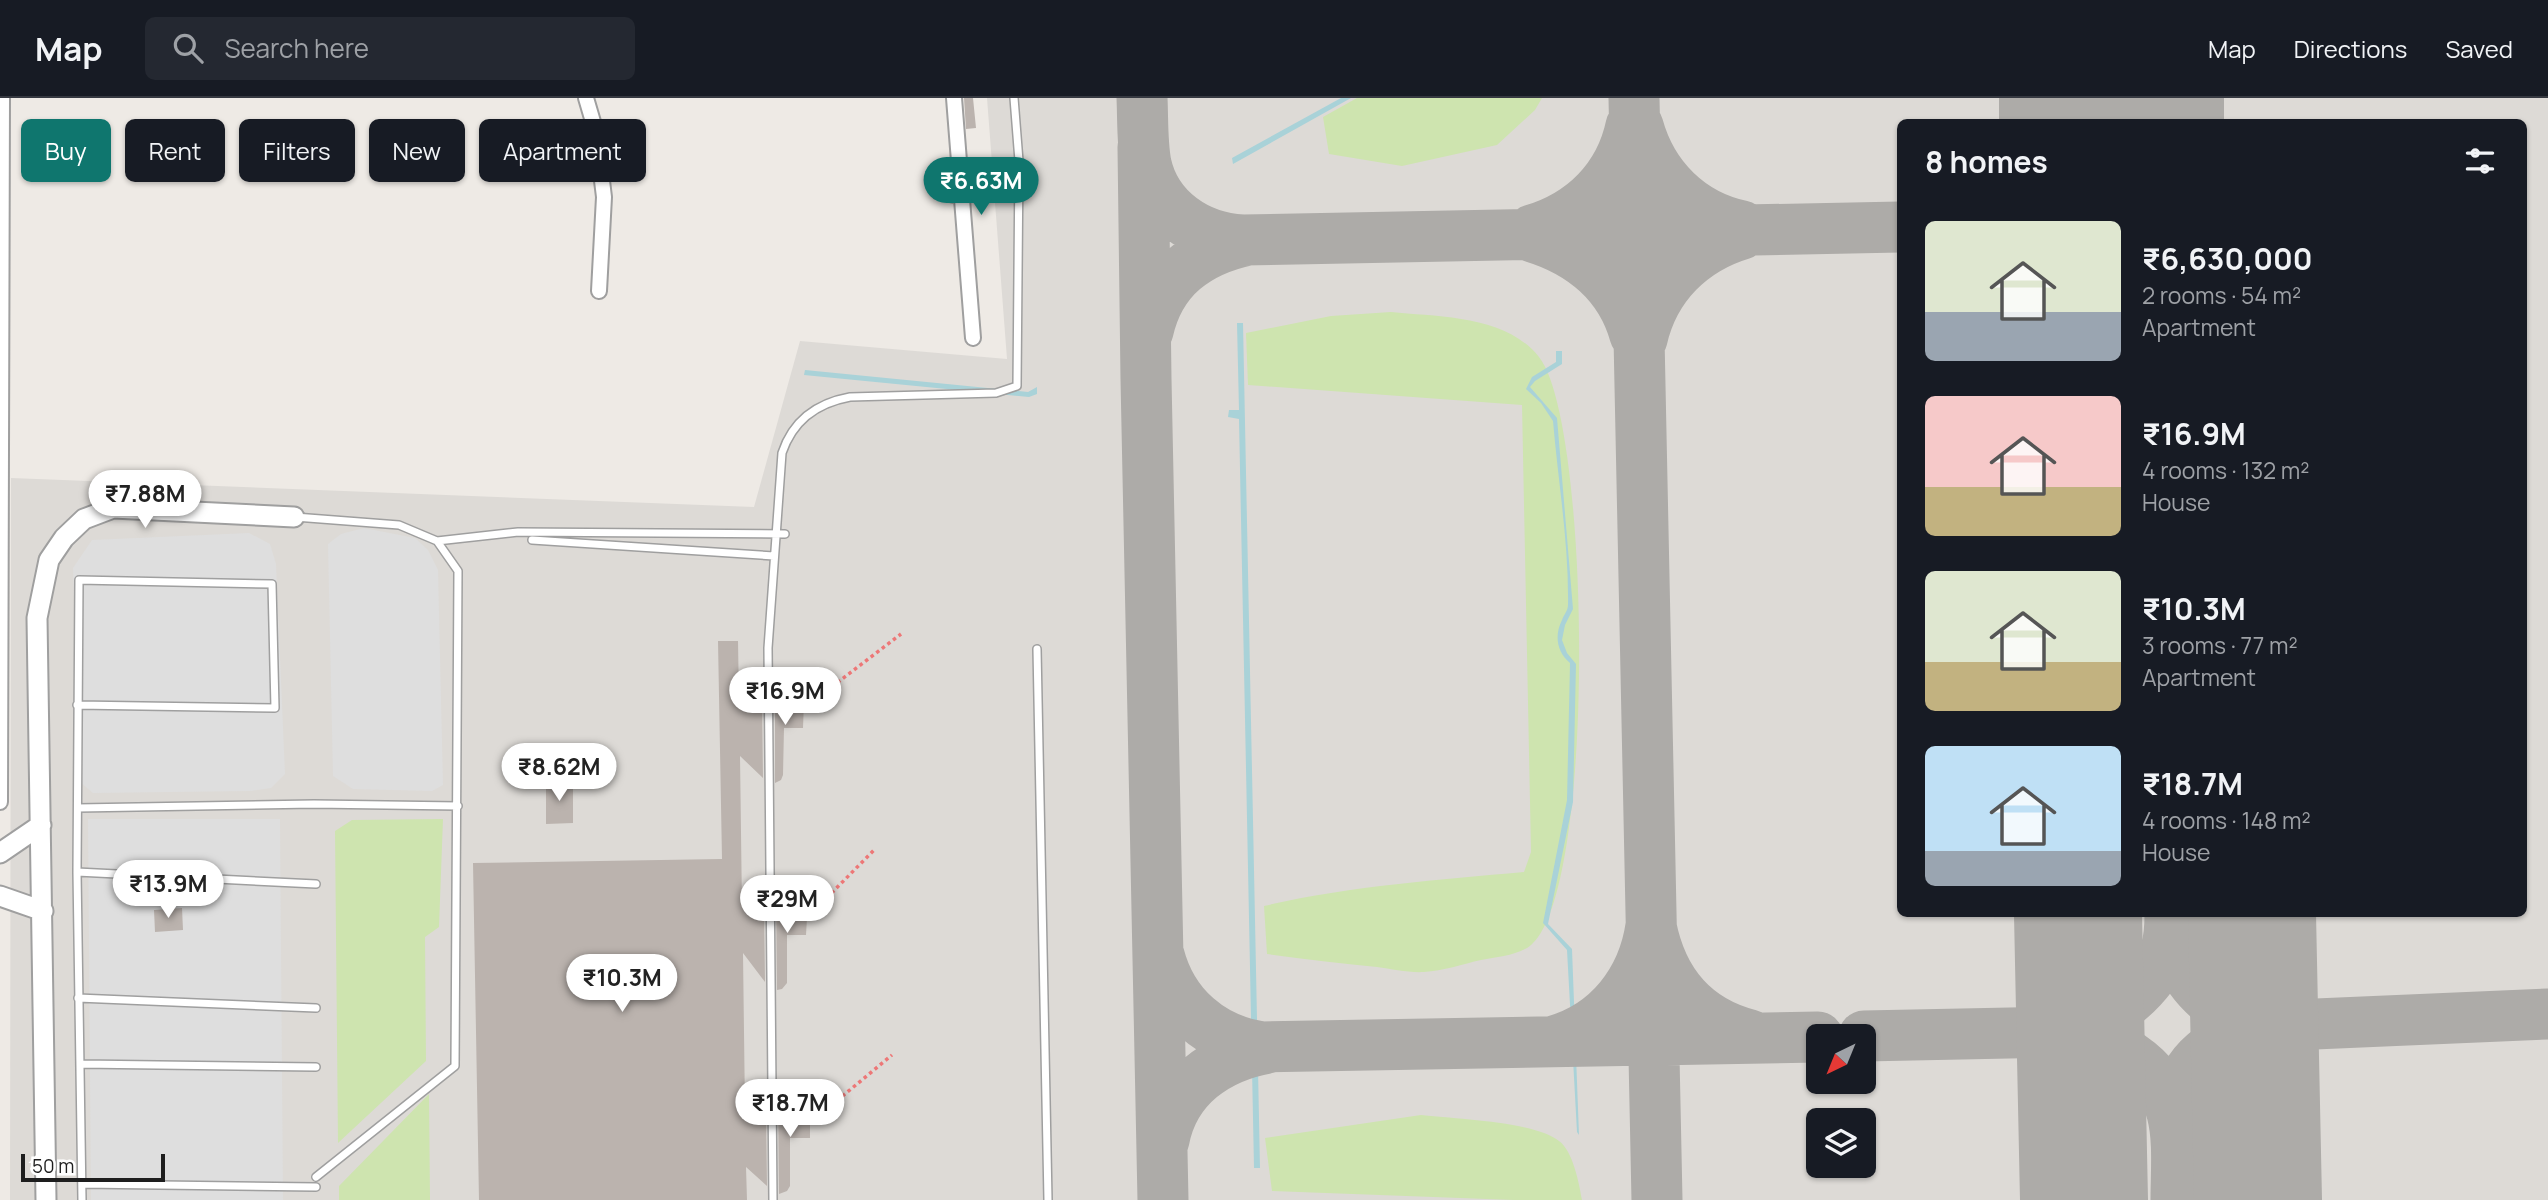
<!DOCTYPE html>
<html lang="en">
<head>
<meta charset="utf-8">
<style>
	:root { --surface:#171b24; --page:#242831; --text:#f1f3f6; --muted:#9ea1a6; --line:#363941; --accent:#0f766e }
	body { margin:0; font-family:Manrope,sans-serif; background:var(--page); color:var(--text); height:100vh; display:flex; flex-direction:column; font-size:26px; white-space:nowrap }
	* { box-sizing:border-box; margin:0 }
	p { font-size:23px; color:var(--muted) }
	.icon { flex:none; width:38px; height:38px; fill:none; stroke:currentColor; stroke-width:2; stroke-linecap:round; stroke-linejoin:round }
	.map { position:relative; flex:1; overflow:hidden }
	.panel { position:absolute; left:1897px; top:21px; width:630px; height:798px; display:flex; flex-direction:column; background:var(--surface); border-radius:10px; box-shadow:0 2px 5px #0004 }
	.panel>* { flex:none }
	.top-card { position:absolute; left:21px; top:21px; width:665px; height:63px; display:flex; gap:14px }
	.needle { width:46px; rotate:223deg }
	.controls { position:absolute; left:1806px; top:926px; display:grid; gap:14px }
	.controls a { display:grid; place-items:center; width:70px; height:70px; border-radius:10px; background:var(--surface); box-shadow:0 2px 5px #0004; font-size:35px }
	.scale { position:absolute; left:21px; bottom:18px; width:144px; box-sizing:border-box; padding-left:7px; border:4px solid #1e1e1e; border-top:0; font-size:19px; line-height:24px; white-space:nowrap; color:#1e1e1e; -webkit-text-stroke:5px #fff; paint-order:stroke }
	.price { position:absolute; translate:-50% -60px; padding:0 16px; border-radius:24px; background:#fff; color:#222; font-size:23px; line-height:46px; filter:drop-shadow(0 2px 4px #0008) }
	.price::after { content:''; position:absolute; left:50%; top:42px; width:21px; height:16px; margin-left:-10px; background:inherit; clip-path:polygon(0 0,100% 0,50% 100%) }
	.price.on { background:var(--accent); color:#fff }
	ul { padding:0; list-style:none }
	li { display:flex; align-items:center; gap:21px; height:175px; padding:0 28px }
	li span { display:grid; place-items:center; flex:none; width:196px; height:140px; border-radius:10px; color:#555 }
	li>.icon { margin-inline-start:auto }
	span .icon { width:84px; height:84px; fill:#fffc; stroke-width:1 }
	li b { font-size:30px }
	h2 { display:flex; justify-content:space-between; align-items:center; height:84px; padding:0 28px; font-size:30px }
	.pill { padding:0 24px; border-radius:10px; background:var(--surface); box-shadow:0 2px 5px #0004; font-size:24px; line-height:63px }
	.pill.on { background:var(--accent); color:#fff }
	header { display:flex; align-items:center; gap:42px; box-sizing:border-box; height:98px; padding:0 35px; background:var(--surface); border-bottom:2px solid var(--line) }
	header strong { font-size:33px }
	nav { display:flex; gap:38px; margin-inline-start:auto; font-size:24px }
	.search { width:490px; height:63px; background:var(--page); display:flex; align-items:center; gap:18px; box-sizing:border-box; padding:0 24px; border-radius:10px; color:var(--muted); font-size:26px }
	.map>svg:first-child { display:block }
</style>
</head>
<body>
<header>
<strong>Map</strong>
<div class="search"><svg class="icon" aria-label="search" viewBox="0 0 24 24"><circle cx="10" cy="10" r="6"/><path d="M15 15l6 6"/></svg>Search here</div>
<nav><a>Map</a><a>Directions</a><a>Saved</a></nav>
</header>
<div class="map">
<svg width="2548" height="1102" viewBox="0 0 2548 1102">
	<rect width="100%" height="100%" fill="#eeeae5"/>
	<path fill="#dddad6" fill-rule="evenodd" d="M987,0H2548V1102H10L11,380L754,409L800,243L1007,261ZM1900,24H2524V816H1900ZM1818,938H1864V984H1818ZM1818,1022H1864V1068H1818Z"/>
	<path fill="#cee4af" d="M1357,0H1542L1535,12L1497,47L1402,68L1329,56L1323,19Z
		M1391,214C1439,219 1506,217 1539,259C1591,323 1598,809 1527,850C1513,858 1496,859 1481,862C1463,866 1443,873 1424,874C1409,875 1392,871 1377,869C1340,865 1303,861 1267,856L1264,808C1349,788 1437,782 1524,774L1531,754L1522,307L1248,287L1246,235L1331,218Z
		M443,721L439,829L425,839L426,963L338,1045L335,733L352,722Z
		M429,996L430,1102H339V1088Z
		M1421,1017C1455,1021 1533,1023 1559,1043C1573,1053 1579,1085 1582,1102H1514L1272,1093L1265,1040Z"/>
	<path fill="#dedede" d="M364,430L415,440L428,452L438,472L443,687L432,693L353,691L333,678L328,446L341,436Z
		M249,435L270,446L276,466L285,676L271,690L250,693L93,695L80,684L73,470L92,442Z
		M88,721H280L283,1102H91Z"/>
	<path fill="#a9d2d8" d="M1341,0H1351L1233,66L1232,60Z
		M1237,225H1243L1260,1070H1254L1239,321L1228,319L1229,312H1239Z
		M1556,253H1562V266L1535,283L1530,289L1557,320L1573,511L1565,527L1562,542L1567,555L1576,566L1573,704L1548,826L1572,851L1579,1037L1577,1034L1567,852L1543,825L1567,702L1570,565C1557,554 1554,538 1562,522C1564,516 1568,513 1568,507C1569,446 1558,383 1553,323L1541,305L1526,291L1532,279L1556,264Z
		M805,272L1028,294L1037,289V296L1029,299L804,277Z"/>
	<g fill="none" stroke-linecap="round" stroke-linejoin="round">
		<path stroke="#adaba8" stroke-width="51" d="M1142,0C1143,22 1142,45 1146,66C1156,112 1198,140 1243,142L1900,129
			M1634,0L1657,1102
			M2154,24V0
			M1638,28C1652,79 1690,117 1742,128
			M1143,49L1146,281L1163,1102
			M1532,132C1583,117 1620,80 1631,28
			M1533,139C1582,154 1621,186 1635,237
			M1148,233C1160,180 1197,153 1248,142
			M1642,241C1654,188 1692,151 1742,136
			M2170,816C2170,829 2170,841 2165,854C2149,893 2106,926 2065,934C2111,941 2159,966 2172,1015C2179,1042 2176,1074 2176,1102
			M2174,816C2174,831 2174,845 2179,859C2192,894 2230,924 2267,928L2548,916
			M1159,857C1172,908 1212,942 1262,949L1818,939
			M1864,938L2065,934
			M1554,943C1608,928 1643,883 1651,828C1662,884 1694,923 1750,937
			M2179,1037C2178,1024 2177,1011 2179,999C2187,956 2228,936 2267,928
			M1164,1042C1174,989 1217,959 1268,950H1261"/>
		<path stroke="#adaba8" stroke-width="128" d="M2063,0V24
			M2160,0V24
			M2078,816L2084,1102
			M2252,816L2258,1102"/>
	</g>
	<path fill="#bbb3ae" d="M964,0H973L976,30L966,31Z
		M938,80L951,84L953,106L933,101Z
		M718,543H738L739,603L762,601L763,680L740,658L742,810L764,808L765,884L743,855L745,1013H766L767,1088L746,1069L747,1102H479L473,765L722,761Z
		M775,593L779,594L786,603H804L803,630H784L783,677L781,682L775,685Z
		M546,685H573V725L546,726Z
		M779,799L789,809L807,810V820L806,837H787V885L782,891L777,892L776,800Z
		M182,810L183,832L155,834L154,812Z
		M778,1003L786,1005L795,1013H810V1040H790V1088L787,1093L779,1096Z"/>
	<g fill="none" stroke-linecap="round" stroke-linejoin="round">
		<g stroke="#9f9f9f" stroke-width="10">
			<path id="service" d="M295,419L399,427L437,443L458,473L455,968L316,1079
				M532,442L774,458
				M437,443L518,434L785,436
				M1037,551L1048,1102
				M77,607L275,610L272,486L79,482L77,774L82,1102
				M78,710L314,706L458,708
				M77,774L316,786
				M78,900L316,910
				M80,966L316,969
				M82,1086L316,1089
				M773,1102L768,550L782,355C793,322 817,305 850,299L996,295L1017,288L1019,63L1014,0"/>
		</g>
		<g stroke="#9f9f9f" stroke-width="18">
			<path id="minor" d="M586,0L596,34L604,99L599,193
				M954,0L973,240
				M0,704L2,0"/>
		</g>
		<g stroke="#9f9f9f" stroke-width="23">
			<path id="tertiary" d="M0,755L41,727
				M0,798L43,813
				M46,1102L37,520L49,462L64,440L84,421L113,410L294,419"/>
		</g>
		<path stroke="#ed7777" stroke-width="3.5" stroke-dasharray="3.5 3.5" stroke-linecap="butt" d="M804,610L901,536
			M807,820L875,751
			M810,1025L892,957"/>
		<use href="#service" stroke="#fff" stroke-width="7"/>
		<use href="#minor" stroke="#fff" stroke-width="14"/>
		<use href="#tertiary" stroke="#fff" stroke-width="19"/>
	</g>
</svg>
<div class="controls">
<a><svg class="needle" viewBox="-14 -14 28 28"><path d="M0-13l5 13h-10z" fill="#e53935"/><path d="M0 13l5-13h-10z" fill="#9ea1a6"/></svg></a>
<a><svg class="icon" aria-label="layers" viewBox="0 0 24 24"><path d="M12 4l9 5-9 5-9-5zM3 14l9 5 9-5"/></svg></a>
</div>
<div class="scale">50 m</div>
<b class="price on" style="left:981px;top:119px">₹6.63M</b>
<b class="price" style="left:145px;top:432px">₹7.88M</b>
<b class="price" style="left:785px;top:629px">₹16.9M</b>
<b class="price" style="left:559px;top:705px">₹8.62M</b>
<b class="price" style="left:168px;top:822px">₹13.9M</b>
<b class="price" style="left:787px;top:837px">₹29M</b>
<b class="price" style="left:622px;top:916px">₹10.3M</b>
<b class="price" style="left:790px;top:1041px">₹18.7M</b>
<div class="top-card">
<a class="pill on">Buy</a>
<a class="pill">Rent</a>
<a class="pill">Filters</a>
<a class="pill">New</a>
<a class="pill">Apartment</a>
</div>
<section class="panel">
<h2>8 homes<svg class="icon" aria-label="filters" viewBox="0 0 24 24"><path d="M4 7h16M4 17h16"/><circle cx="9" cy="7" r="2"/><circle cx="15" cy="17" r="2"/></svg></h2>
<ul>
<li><span style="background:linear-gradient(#dfe7d0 65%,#9aa5b1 0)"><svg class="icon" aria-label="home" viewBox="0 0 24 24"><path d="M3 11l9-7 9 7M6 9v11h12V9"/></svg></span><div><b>₹6,630,000</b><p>2 rooms · 54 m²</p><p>Apartment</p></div></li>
<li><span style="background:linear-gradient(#f6c9c9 65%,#c2b280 0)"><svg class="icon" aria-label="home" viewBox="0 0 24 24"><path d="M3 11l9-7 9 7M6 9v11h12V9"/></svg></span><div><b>₹16.9M</b><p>4 rooms · 132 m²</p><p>House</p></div></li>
<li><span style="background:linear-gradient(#dfe7d0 65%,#c2b280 0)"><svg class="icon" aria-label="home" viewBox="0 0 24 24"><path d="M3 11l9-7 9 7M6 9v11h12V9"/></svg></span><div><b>₹10.3M</b><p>3 rooms · 77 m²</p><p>Apartment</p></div></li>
<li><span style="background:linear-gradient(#bfe0f5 75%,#9aa5b1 0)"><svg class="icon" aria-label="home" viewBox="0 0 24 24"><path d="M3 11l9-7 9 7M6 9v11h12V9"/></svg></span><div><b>₹18.7M</b><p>4 rooms · 148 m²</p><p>House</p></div></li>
</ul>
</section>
</div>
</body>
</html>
